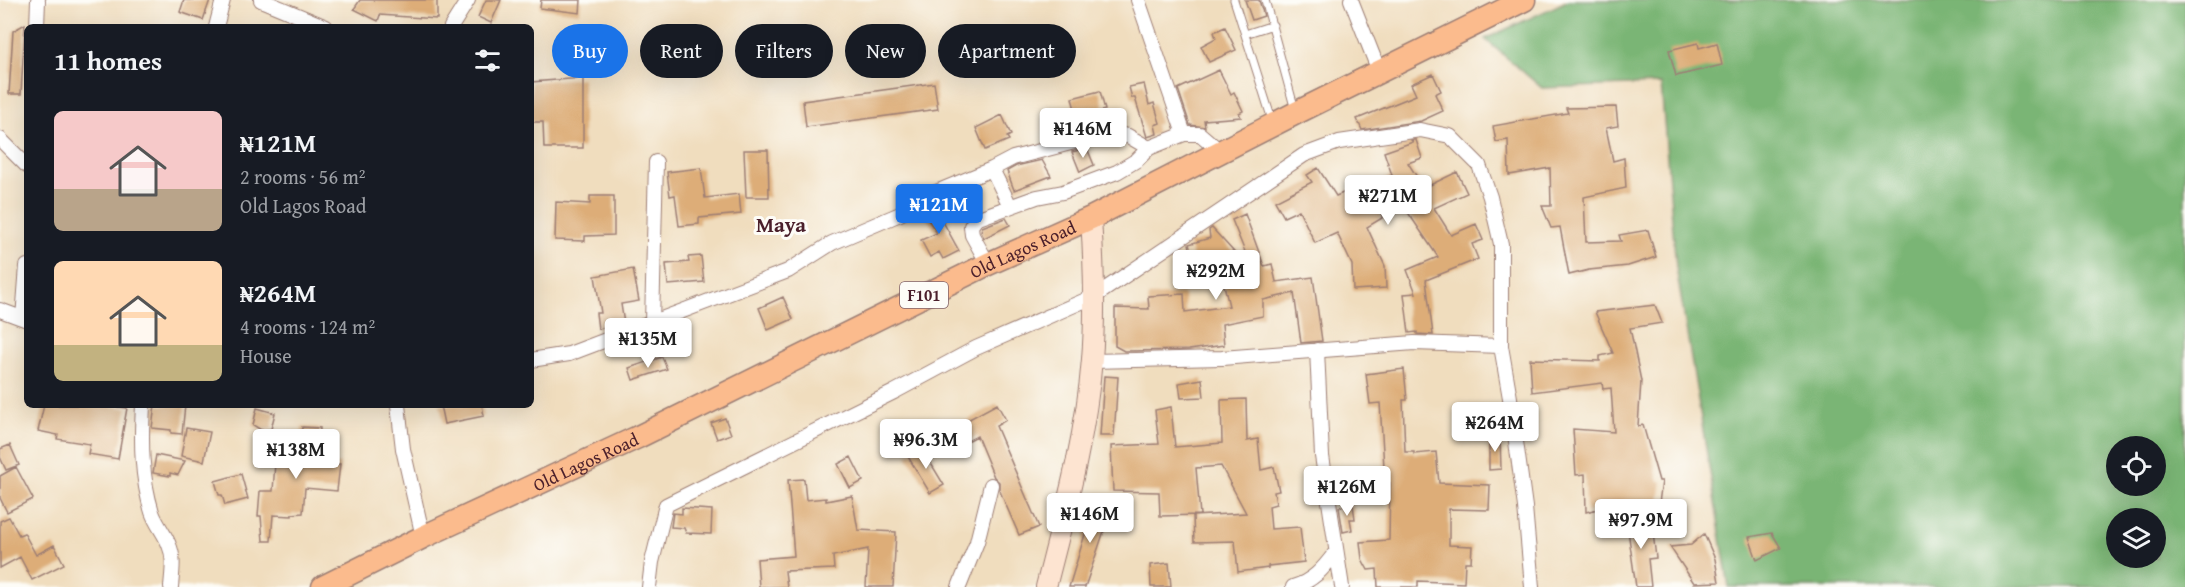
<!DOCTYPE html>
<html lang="en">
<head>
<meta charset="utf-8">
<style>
	:root { --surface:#171b24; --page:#20242c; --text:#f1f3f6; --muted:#9ea1a6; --accent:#1a73e8 }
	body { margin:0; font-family:"Gentium Book Plus",serif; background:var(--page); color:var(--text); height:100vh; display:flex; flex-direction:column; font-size:22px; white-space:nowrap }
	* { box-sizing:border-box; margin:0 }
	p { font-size:20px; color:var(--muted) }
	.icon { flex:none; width:33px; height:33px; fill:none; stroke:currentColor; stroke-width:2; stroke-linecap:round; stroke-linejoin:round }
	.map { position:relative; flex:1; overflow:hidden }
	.sheet { position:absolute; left:24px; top:24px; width:510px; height:384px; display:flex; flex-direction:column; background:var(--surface); border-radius:9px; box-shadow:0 6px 24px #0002 }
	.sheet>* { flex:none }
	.banner { position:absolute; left:552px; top:24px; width:570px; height:54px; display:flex; gap:12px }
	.fabs { position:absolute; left:2106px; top:436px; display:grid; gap:12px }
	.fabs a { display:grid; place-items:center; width:60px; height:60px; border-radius:50%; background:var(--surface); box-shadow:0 6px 24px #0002; font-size:30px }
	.price { position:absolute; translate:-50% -51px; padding:0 14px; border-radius:6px; background:#fff; color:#222; font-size:20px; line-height:39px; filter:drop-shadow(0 2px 3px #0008) }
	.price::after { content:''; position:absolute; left:50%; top:36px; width:18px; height:14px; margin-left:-9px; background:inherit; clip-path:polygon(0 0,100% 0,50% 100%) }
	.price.active { background:var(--accent); color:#fff }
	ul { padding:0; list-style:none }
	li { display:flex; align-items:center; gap:18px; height:150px; padding:0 30px }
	li span { display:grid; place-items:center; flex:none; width:168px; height:120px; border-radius:9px; color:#555 }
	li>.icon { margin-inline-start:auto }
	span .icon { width:72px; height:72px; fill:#fffc; stroke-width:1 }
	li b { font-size:26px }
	h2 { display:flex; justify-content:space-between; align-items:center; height:72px; padding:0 30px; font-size:26px }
	.chip { padding:0 21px; border-radius:27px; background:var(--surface); box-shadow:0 6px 24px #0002; font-size:21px; line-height:54px }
	.chip.active { background:var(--accent); color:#fff }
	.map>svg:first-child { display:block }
</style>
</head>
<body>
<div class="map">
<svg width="2185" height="587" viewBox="0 0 2185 587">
	<rect width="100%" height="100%" fill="#fdfcf7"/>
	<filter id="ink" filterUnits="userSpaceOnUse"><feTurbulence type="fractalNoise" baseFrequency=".0167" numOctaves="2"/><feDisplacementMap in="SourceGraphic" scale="12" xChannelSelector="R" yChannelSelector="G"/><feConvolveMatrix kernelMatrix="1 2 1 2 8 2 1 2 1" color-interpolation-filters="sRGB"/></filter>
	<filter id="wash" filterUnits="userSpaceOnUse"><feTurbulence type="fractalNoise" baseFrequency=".008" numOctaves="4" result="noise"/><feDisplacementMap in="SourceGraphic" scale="24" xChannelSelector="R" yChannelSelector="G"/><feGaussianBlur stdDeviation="1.35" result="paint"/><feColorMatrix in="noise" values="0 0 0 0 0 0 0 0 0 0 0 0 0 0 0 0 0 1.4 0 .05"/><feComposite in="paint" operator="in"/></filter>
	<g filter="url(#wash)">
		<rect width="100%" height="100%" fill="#f0ddbe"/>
		<path fill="#7ab574" stroke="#626a50" stroke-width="1.5" fill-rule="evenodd" d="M1569,0H2185V587H1729L1676,267L1661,84L1542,88L1485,39ZM2116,447H2156V486H2116ZM2116,519H2156V558H2116Z"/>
		<g id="blocks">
			<path fill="#ddad78" d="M184,0H210L203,20L180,12Z
				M360,0H437V19L380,15L378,21L354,9Z
				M486,0H501L491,23L478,17Z
				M541,0H581L580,13L540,8Z
				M1245,0H1259L1264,16L1252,20Z
				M25,24L21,94H9L13,31Z
				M1225,27L1236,50L1209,62L1201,46L1216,38L1214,32Z
				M1698,43L1699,48L1717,43L1722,65L1676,76L1669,50Z
				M1219,70L1231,94L1234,92L1243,111L1239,113L1241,117L1204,120L1205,127L1190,125L1178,89Z
				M1433,74L1441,91L1435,94L1443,111L1421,121L1362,130L1357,119L1416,95L1411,84Z
				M583,78V148H544L543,122H531V82Z
				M934,83L938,109L806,127L803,101Z
				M1144,84L1149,105L1154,103L1160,123L1155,125L1157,134L1147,137L1135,98H1132L1129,87Z
				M1100,91L1105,110L1077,117L1072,98Z
				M1616,107L1618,126L1606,128L1613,161L1624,158L1626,188L1584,197L1586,242L1621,241L1619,235L1648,230L1656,257L1628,266L1589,270L1569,275L1560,227L1551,228L1542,206H1551L1550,168L1509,175L1508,140L1496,142L1493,126L1568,113L1566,108Z
				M1002,115L1011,135L1007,137L1009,140L985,150L976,128Z
				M1411,140H1416L1422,158L1408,163L1424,188L1457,172L1467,193L1434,208L1451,235L1476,224L1483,240L1472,244L1478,259L1426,280L1433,335L1417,334V332L1409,333L1404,294L1416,293L1407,270L1438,257L1403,205L1385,216L1381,207L1382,218L1367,227L1385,266L1386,288L1353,290L1352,265L1337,233L1315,243L1299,210L1284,217L1275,201L1312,182L1307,175L1318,168L1336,196L1350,190L1354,198L1392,175L1384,152L1413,142Z
				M1087,148L1094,165L1080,172L1072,152Z
				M744,150H768L769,197H746Z
				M1042,160L1051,176L1014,190L1007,171L1016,166Z
				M701,168L705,198L739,194L741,214L699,218V224L679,226L675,195L670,196L667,172Z
				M590,196H614V235L585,236V241L555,240L556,202L590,204Z
				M941,203L948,213L941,218L959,251L943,259L939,252L930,257L921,240L937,233L924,214Z
				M1245,214L1264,266L1272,264L1276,282L1313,277L1322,341L1301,343L1294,293L1263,300V316L1222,324L1224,345L1189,350L1124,351L1115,346V308L1149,309L1148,296L1184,294L1185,312L1229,306L1221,272L1199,279L1189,244L1210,238L1209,230L1212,228L1254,274L1232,220Z
				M1006,218L1010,225L984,238L981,232L982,227Z
				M701,256L704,282L668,285L666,264L689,262L688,257Z
				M633,269L639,301L621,304L624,324L598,329L596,313H601L595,276Z
				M783,297L793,319L768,330L759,308Z
				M1655,305L1662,323L1630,328L1641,381L1638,426L1643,425L1659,481H1662L1659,503L1625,508V502L1586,512L1585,474L1576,475L1573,429L1614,432L1611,388L1603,389L1602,383L1532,392L1530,359L1600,361V356L1613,353L1595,312Z
				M662,357L667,369L633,380L629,368Z
				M1404,369L1407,400H1403L1405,452H1414V454L1436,452L1439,483L1490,485L1489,510L1449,509V545L1472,546L1471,562H1465L1464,583L1418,581V587H1378L1377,569L1368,570L1362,559L1360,542L1389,540L1390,483H1385L1380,403L1370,404L1366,374Z
				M1104,376L1118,377L1114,436H1100Z
				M1202,379L1204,397L1181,398L1179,383Z
				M1246,399L1247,441L1258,439L1261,470L1274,467L1279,491L1274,492L1276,504L1269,506L1271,529L1300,527L1304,562L1268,566V568L1238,572L1235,541L1194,542L1193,516L1246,513L1221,466L1196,468L1200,515L1160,516L1159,492L1113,491L1111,446L1159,444L1155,410L1171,407L1175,447L1222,443L1221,400Z
				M997,404L1006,420L996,426L1039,527L1019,535L999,489V482L994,477L977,436L958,446L949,430Z
				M44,405H102L127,408L118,459L88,454L90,444L57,439L58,435L38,431Z
				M155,405H185L182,434L171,433V430L152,428Z
				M440,405H482L484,416L444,424Z
				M257,408L275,413L271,429L261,430L253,425Z
				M725,418L731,434L717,439L711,423Z
				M302,427L320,428L318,462L340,464L337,491L305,488L303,513L292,514V516L273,515L271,541H263L261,516H258L260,491H273L276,449L301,451Z
				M186,428L210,432L204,461L181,456Z
				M1489,437H1500L1501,469L1489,470Z
				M10,445L19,465L6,470L0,457V449Z
				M921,447L944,485L930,493L907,455Z
				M156,455L185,461L178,475L170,473V476L153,473Z
				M851,457L863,481L850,488L838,464Z
				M16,467L33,499L7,512L0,498V476Z
				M241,474L248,499L225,505L222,495H219L215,481Z
				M804,479L806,500L826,498V501L852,496L858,530L896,532L893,587H866L868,549L833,556L834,569L785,571L787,587H759L757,559L794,556L788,480Z
				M1092,497L1106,498L1105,528L1085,587H1069L1086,531L1090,532Z
				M1353,505L1355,519H1350L1352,530L1343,532L1339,507Z
				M682,508L712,510L711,534L686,533L684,528L671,527L673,513L682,514Z
				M1626,516L1652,524L1656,558L1648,559L1651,587H1636Z
				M9,517L19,535L24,533L36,555L54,545L64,564L32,580L20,557L0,568V521Z
				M1772,533L1781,548L1757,560L1749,537Z
				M1704,534L1715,559L1719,582L1694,583L1670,547L1691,545Z
				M1169,563L1171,587H1151L1150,565Z"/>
		</g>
	</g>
	<g filter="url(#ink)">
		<use href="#blocks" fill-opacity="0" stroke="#9d7e74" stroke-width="1.5"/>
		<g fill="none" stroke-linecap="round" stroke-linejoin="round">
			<g stroke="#9d7e74" stroke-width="9">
				<path id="lane" d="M1234,0L1272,120
					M1265,0L1295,110
					M1245,34L1273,25"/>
			</g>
			<g stroke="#9d7e74" stroke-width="16">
				<path id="street" d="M261,0L326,27
					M1138,0L1184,134
					M1351,0L1379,71
					M37,27L38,0
					M216,27L223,0
					M451,27L468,0
					M0,139L27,166
					M992,169L1010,206
					M988,264L972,235L971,226L976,219L1037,197L1063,192L1117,172L1137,160L1149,148L1184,134H1200L1221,152
					M0,310L27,320
					M23,318L27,266
					M652,323L656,162
					M1317,350L1322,456L1342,587
					M531,360L569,354L788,271L832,243L900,214L934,193L992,169L1013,158L1109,133L1128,136L1149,148
					M1092,361L1222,358L1414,343L1501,346
					M143,405C141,442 141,476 152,512C156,524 165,534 169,545C175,558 172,573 171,587
					M398,405L403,449L423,537
					M649,587L652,562L666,505L894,392L976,348L1095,296L1304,155L1339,142L1420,130L1450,136L1479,165L1490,197L1501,244V346L1510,398L1525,507L1532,587
					M959,587L977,542L991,485
					M1293,587C1313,581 1323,569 1335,553"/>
			</g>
			<g stroke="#9d7e74" stroke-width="22">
				<path id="secondary" d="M1046,587C1065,512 1086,436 1092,359C1096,312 1094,265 1091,218"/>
			</g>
			<g stroke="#9d7e74" stroke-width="25">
				<g id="primary">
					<path id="s1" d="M323,587L423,537L638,437L988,264L1091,218L1296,113L1524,0"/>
				</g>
			</g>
			<use href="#lane" stroke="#fff" stroke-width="7"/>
			<use href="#street" stroke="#fff" stroke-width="14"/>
			<use href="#secondary" stroke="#fde4d1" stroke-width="20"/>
			<use href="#primary" stroke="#fbbb8d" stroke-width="22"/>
		</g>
	</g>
	<g text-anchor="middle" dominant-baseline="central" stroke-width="6" stroke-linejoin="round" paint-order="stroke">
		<rect fill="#fdfcf7" stroke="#806168" stroke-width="1.5" x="900" y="282" width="48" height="26" rx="4.5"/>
		<g font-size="16" font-weight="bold" fill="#4a1f2b">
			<text x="924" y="295">F101</text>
		</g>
		<g font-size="18" fill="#4a1f2b" stroke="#fdfcf7">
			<text stroke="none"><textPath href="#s1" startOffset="777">Old Lagos Road</textPath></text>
			<text stroke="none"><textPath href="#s1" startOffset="291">Old Lagos Road</textPath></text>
		</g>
		<g font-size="21" font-weight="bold" fill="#4a1f2b" stroke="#fdfcf7">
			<text x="781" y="224">Maya</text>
		</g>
	</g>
</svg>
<div class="fabs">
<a><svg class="icon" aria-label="locate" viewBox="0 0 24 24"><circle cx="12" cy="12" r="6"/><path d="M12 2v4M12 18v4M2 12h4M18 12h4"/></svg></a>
<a><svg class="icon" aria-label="layers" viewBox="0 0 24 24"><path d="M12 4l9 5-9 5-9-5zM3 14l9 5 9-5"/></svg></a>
</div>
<b class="price" style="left:1083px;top:159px">₦146M</b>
<b class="price" style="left:1388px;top:226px">₦271M</b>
<b class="price active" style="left:939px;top:235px">₦121M</b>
<b class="price" style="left:1216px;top:301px">₦292M</b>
<b class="price" style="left:648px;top:369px">₦135M</b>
<b class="price" style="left:1495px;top:453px">₦264M</b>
<b class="price" style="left:926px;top:470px">₦96.3M</b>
<b class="price" style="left:296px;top:480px">₦138M</b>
<b class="price" style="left:1347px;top:517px">₦126M</b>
<b class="price" style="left:1090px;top:544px">₦146M</b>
<b class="price" style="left:1641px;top:550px">₦97.9M</b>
<div class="banner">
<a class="chip active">Buy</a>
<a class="chip">Rent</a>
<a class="chip">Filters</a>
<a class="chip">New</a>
<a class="chip">Apartment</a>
</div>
<section class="sheet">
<h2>11 homes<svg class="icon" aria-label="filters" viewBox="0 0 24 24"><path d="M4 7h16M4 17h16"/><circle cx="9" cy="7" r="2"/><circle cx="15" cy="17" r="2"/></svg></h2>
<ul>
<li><span style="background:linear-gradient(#f6c9c9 65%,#b9a48a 0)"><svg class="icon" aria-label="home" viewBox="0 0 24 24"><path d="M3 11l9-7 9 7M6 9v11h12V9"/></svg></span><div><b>₦121M</b><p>2 rooms · 56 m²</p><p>Old Lagos Road</p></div></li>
<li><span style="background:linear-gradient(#ffd9b3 70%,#c2b280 0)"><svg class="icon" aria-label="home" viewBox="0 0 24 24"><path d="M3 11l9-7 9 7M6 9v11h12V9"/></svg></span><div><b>₦264M</b><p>4 rooms · 124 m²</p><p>House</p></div></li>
</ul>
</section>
</div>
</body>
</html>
